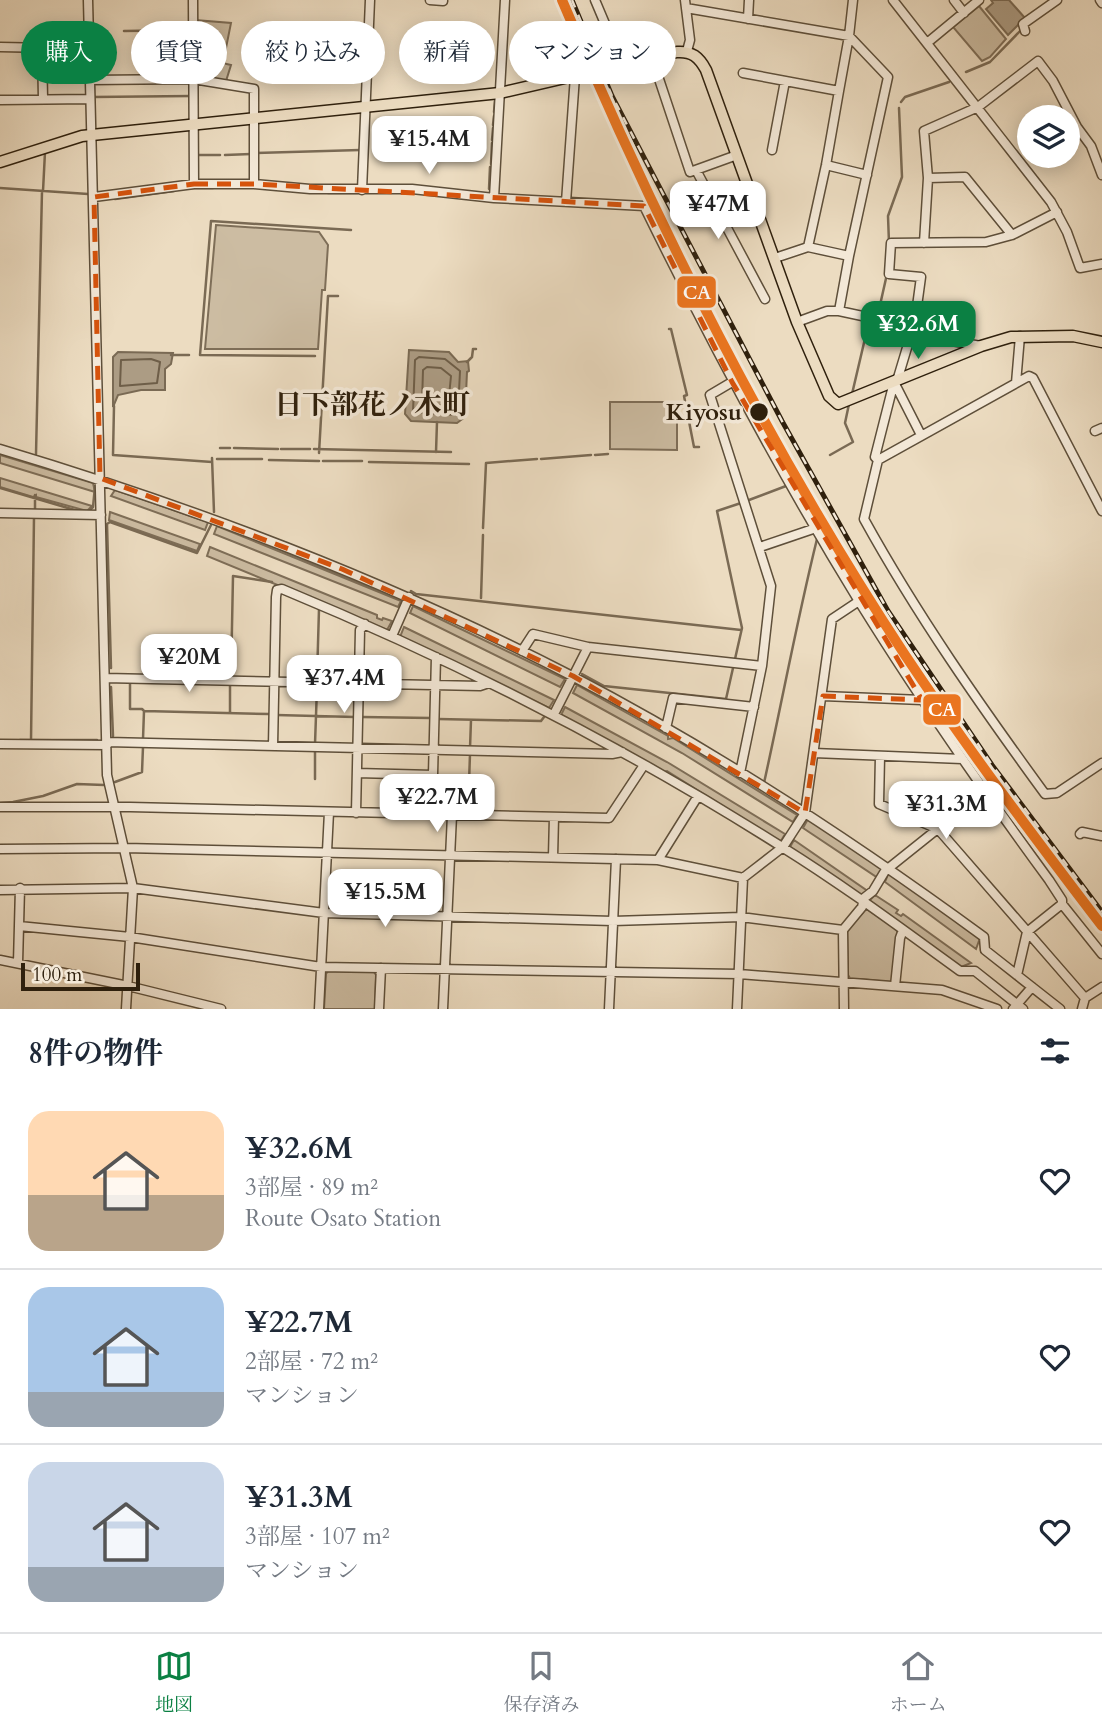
<!DOCTYPE html>
<html lang="ja">
<head>
<meta charset="utf-8">
<style>
	:root { --surface:#fff; --page:#f6f6f7; --text:#1f2937; --muted:#747a83; --line:#e0e1e3; --accent:#0b8043 }
	body { margin:0; font-family:Cardo,"Noto Serif JP",serif; background:var(--page); color:var(--text); height:100vh; display:flex; flex-direction:column; font-size:26px; white-space:nowrap }
	* { box-sizing:border-box; margin:0 }
	p { font-size:23px; color:var(--muted) }
	.icon { flex:none; width:38px; height:38px; fill:none; stroke:currentColor; stroke-width:2; stroke-linecap:round; stroke-linejoin:round }
	.map { position:relative; height:1009px; overflow:hidden }
	.drawer { display:flex; flex-direction:column; background:var(--surface); flex:1 }
	.drawer>* { flex:none }
	.top-card { position:absolute; left:21px; top:21px; width:700px; height:63px; display:flex; gap:14px }
	.controls { position:absolute; left:1017px; top:105px; display:grid; gap:14px }
	.controls a { display:grid; place-items:center; width:63px; height:63px; border-radius:50%; background:var(--surface); box-shadow:0 4px 18px #0003; font-size:35px }
	.scale { position:absolute; left:21px; bottom:18px; width:119px; box-sizing:border-box; padding-left:7px; border:4px solid #2f200d; border-top:0; font-size:19px; line-height:24px; white-space:nowrap; color:#2f200d; -webkit-text-stroke:5px #f3e8d7; paint-order:stroke }
	.price { position:absolute; translate:-50% -60px; padding:0 16px; border-radius:14px; background:#fff; color:#222; font-size:23px; line-height:46px; filter:drop-shadow(0 2px 4px #0008) }
	.price::after { content:''; position:absolute; left:50%; top:42px; width:21px; height:16px; margin-left:-10px; background:inherit; clip-path:polygon(0 0,100% 0,50% 100%) }
	.price.current { background:var(--accent); color:#fff }
	ul { padding:0; list-style:none }
	li { display:flex; align-items:center; gap:21px; height:175px; padding:0 28px }
	li+li { border-top:2px solid var(--line) }
	li span { display:grid; place-items:center; flex:none; width:196px; height:140px; border-radius:21px; color:#555 }
	li>.icon { margin-inline-start:auto }
	span .icon { width:84px; height:84px; fill:#fffc; stroke-width:1 }
	li b { font-size:30px }
	h2 { display:flex; justify-content:space-between; align-items:center; height:84px; padding:0 28px; font-size:30px }
	.tag { padding:0 24px; border-radius:32px; background:var(--surface); box-shadow:0 4px 18px #0003; font-size:24px; line-height:63px }
	.tag.current { background:var(--accent); color:#fff }
	.tabs { display:flex; justify-content:space-around; align-items:center; height:98px; border-top:2px solid var(--line); background:var(--surface); font-size:19px; color:var(--muted) }
	.tabs a { display:grid; justify-items:center; gap:4px }
	.tabs .current { color:var(--accent) }
	.map>svg:first-child { display:block }
</style>
</head>
<body>
<div class="map">
<svg width="1102" height="1009" viewBox="0 0 1102 1009">
	<rect width="100%" height="100%" fill="#ecdcc1"/>
	<filter id="stains"><feTurbulence type="fractalNoise" baseFrequency=".00286" numOctaves="4"/><feColorMatrix values="0 0 0 0 .2 0 0 0 0 .09 0 0 0 0 .02 0 0 0 .5 -.17"/></filter>
	<radialGradient id="worn" r=".72"><stop offset=".6" stop-color="#630" stop-opacity="0"/><stop offset="1" stop-color="#630" stop-opacity=".3"/></radialGradient>
	<path fill="#ccbca2" stroke="#7e6e58" stroke-width="2" d="M979,6L1006,39L990,57L982,61L953,27Z
		M195,20L231,23L225,53H220L218,62L231,65L226,81L195,76Z
		M216,225L319,232L328,245L325,290H322L318,349H205Z
		M610,402H677V450L610,449Z
		M0,455L93,483L95,492L0,463Z
		M0,478L92,506L87,511L36,497V495L33,497L0,487Z
		M115,490L208,522L205,530L111,496Z
		M110,512L200,544L197,551L109,520Z
		M217,526L401,601L398,607L214,534Z
		M210,547L377,615V618L382,620L383,618L392,621L387,630L207,556Z
		M413,606L565,679L560,687L410,613Z
		M404,627L554,700L549,708L400,637Z
		M577,685L668,736V739L673,738L797,815L793,822L682,753L573,693Z
		M565,707L667,762L785,834L781,841L777,840L667,771L663,772L561,715Z
		M808,819L884,869L878,878L803,828Z
		M794,840L869,892L862,896L790,847Z
		M889,872L980,938L976,949L885,882Z
		M875,895L898,910L896,913L901,916L903,914L971,963L961,967L869,901Z
		M865,910H868L896,929L898,933L893,979L890,982L850,978L848,975L847,930Z
		M328,971L374,972L376,975L375,1009H324L326,974Z"/>
	<path fill="#ac9c84" stroke="#7a6a54" stroke-width="2" d="M991,0H1009L1025,18L1008,35L986,9L993,3Z
		M409,350L449,352L458,362L468,361L469,371L467,372L465,417L457,423L411,421L405,414Z
		M118,352L173,353L171,364L165,369V390H141L118,395L113,407V357Z"/>
	<g fill="none" stroke-linecap="round" stroke-linejoin="round">
		<path stroke="#6e5e48" stroke-width="2" d="M419,357L445,359L460,371L458,412L456,415L413,412L415,360Z
			M151,359L160,362L157,383L120,386L121,360Z
			M427,367L441,368L451,376L448,406L422,403L423,370Z"/>
		<path stroke="#7a6a54" stroke-width="2.5" d="M124,31L190,30
			M966,72L990,62L1023,28
			M93,97L190,96
			M901,102L905,97L949,82
			M494,112L495,101
			M493,125L494,116
			M492,140L493,128
			M256,153L360,150
			M197,155H220
			M225,155L251,154
			M491,164L492,143
			M0,188L88,194
			M191,188H213
			M489,189L490,167
			M43,191L45,152
			M328,193H363
			M115,199L174,191
			M889,243L888,216L902,177L899,108
			M669,329H671L687,395L684,396L694,447H699
			M171,355H189
			M315,356L200,355L211,221L351,230
			M467,362L472,357L473,349H476
			M852,394L867,330L870,322L878,314L887,274
			M114,406L113,455L212,462
			M220,448H230
			M234,448L278,449
			M281,449H310
			M314,449L451,452
			M436,452L437,422
			M319,453L328,296H338
			M0,454L79,478
			M36,454L42,191
			M595,455L608,454
			M830,455L853,442L845,423L849,404
			M212,458L214,512
			M217,459H262
			M541,459L591,455
			M269,460L319,461
			M323,461H362
			M369,462L469,464
			M0,488L78,511
			M35,495V510
			M749,500L786,486
			M88,512L93,507L95,486
			M483,528L486,463L537,459
			M252,538L401,600
			M411,591L416,594L741,630
			M481,598L483,535
			M735,659L742,628L717,511L741,503
			M111,668L107,524L110,522L197,553L212,523
			M582,674L604,686L726,699L733,668
			M231,676L233,576L272,582
			M317,678L319,609
			M130,683V709H142L144,711
			M111,687L113,736
			M230,713V685
			M276,715L355,717
			M362,717L431,718
			M438,719L541,721L544,717
			M143,739L144,711L269,714
			M20,740H97
			M31,740L34,517
			M315,744L317,687
			M470,748L471,720
			M315,751V779
			M115,782L142,772L143,747
			M469,783L470,754
			M764,783C782,702 797,620 817,539
			M0,803L13,802L43,796L77,784L104,785"/>
		<g stroke="#5e4f3a" stroke-width="11">
			<path id="minor" d="M88,0L107,775L133,888L126,1009
				M193,0L194,184
				M430,0L443,1
				M595,0L622,64
				M685,0L690,40L687,51
				M893,0L1051,202L1067,232L1080,268L1102,264
				M954,0L964,13
				M1100,0L1102,3
				M686,8L849,36L888,77L849,256L808,247
				M748,19L749,0
				M1025,31L1023,24L1057,0
				M927,43L979,0
				M0,47L50,48L58,39L89,40
				M42,48L43,99
				M652,58L690,172L737,155
				M743,73L839,91L849,36L853,0
				M90,80L193,79L254,89V184
				M0,100L90,99
				M772,150L785,81
				M826,165L867,175
				M696,170L765,299
				M928,178L965,177L1012,235
				M362,190L370,0
				M94,197L194,184H254L310,189H412L494,198L644,206C710,341 781,474 860,603C919,698 983,790 1049,880L1062,900V904L1102,954
				M494,198L505,0
				M566,202L575,76
				M924,243L928,178L924,131L978,107L1038,61L1053,81L1077,127L1091,146L1102,175
				M775,258L808,247L826,165L839,91
				M839,311L849,256
				M797,322L827,311H839L867,317L911,334L981,346
				M897,381L915,321L921,277L889,274L891,243L986,242L1012,235L1057,212
				M732,382L710,395L771,586L762,666L740,773
				M894,382L921,435
				M1016,383L1020,336
				M1095,431L1102,428
				M0,449C197,508 389,581 572,676C716,751 853,841 984,937L985,950L1060,1009
				M878,460L875,457L894,382
				M1102,511L1033,378L1029,376L878,460L864,519C917,615 980,705 1045,794L1057,793L1102,763
				M0,513L101,515
				M760,547L816,528
				M392,636L409,597
				M522,651L533,634L588,647L762,666
				M105,678L480,686L489,683
				M823,696L922,700
				M554,714L588,647
				M666,728L673,698L754,707
				M107,742L612,754L622,752
				M0,744L107,745
				M273,746L276,597L277,590L282,589C456,661 623,746 782,847C843,885 902,929 960,971H975L1023,1009
				M814,753L962,759
				M880,756L879,804L938,829L1085,998
				M357,773L433,775
				M0,807H130L609,818L644,765
				M356,813L360,630L365,624
				M432,814L436,657
				M1080,834L1082,832L1102,836
				M0,849L125,848L658,860L743,878L783,847L805,813L832,619L859,601
				M553,857L554,817
				M658,860L698,796
				M0,890L133,888L324,913L613,921L741,917L843,930
				M19,926L130,937L321,967L739,974L942,990L997,1009
				M0,960L128,986L221,1009
				M18,963L20,888
				M1017,975L1027,932L1062,904
				M895,986L900,938L903,930
				M319,1009L329,812
				M379,1009L381,968
				M443,1009L452,815
				M609,1009L616,859
				M737,1009L743,878
				M844,1009L843,930L862,907L864,898L873,891L885,871L985,791
				M1013,1009L1032,987
				M1082,1009L1085,998L1102,987"/>
		</g>
		<g stroke="#2f200d" stroke-width="13">
			<path id="major" d="M0,162L82,136L500,93L677,52C692,51 699,57 706,70L797,322L829,396L838,404L981,346L1011,337L1073,336L1102,342"/>
		</g>
		<use href="#minor" stroke="#f3e8d7" stroke-width="8"/>
		<use href="#major" stroke="#ecdcc1" stroke-width="10"/>
		<g stroke="#2f200d" stroke-width="5">
			<path id="rail" d="M572,0L612,96L650,169L782,421L888,611L992,765L1102,912"/>
		</g>
		<use href="#rail" stroke="#f3e8d7" stroke-width="2.5" stroke-dasharray="8" stroke-linecap="butt"/>
		<g stroke="#f3e8d7" stroke-width="16">
			<path id="rail-1" d="M562,0C658,228 769,448 905,655C967,748 1034,837 1102,926"/>
		</g>
		<use href="#rail-1" stroke="#ea7520" stroke-width="10"/>
	</g>
	<path fill="none" stroke="#d6530c" stroke-width="5" stroke-dasharray="14 9" stroke-linejoin="round" d="M194,184H254L644,206L732,382L922,700L823,696L805,813L573,676L342,569L100,478L94,197Z"/>
	<circle fill="#2f200d" stroke="#f3e8d7" stroke-width="2.5" cx="759" cy="412" r="10"/>
	<g text-anchor="middle" dominant-baseline="central" stroke-width="7" stroke-linejoin="round" paint-order="stroke">
		<g font-size="24" font-weight="bold" fill="#2f200d" stroke="#f3e8d7" text-anchor="end">
			<text x="742" y="412">Kiyosu</text>
		</g>
		<g font-size="28" font-weight="bold" fill="#2f200d" stroke="#f3e8d7">
			<text x="372" y="405">日下部花ノ木町</text>
		</g>
	</g>
	<g stroke="#f3e8d7" stroke-width="2.5">
		<rect x="676" y="275" width="41" height="34" rx="7" fill="#ea7520"/>
		<rect x="922" y="693" width="40" height="33" rx="7" fill="#ea7520"/>
	</g>
	<g font-size="19" text-anchor="middle" font-weight="bold" fill="#fff">
		<text x="697" y="299">CA</text>
		<text x="942" y="716">CA</text>
	</g>
	<rect width="100%" height="100%" filter="url(#stains)"/>
	<rect width="100%" height="100%" fill="url(#worn)"/>
</svg>
<div class="controls">
<a><svg class="icon" aria-label="layers" viewBox="0 0 24 24"><path d="M12 4l9 5-9 5-9-5zM3 14l9 5 9-5"/></svg></a>
</div>
<div class="scale">100 m</div>
<b class="price" style="left:429px;top:176px">¥15.4M</b>
<b class="price" style="left:718px;top:241px">¥47M</b>
<b class="price current" style="left:918px;top:361px">¥32.6M</b>
<b class="price" style="left:189px;top:694px">¥20M</b>
<b class="price" style="left:344px;top:715px">¥37.4M</b>
<b class="price" style="left:437px;top:834px">¥22.7M</b>
<b class="price" style="left:946px;top:841px">¥31.3M</b>
<b class="price" style="left:385px;top:929px">¥15.5M</b>
<div class="top-card">
<a class="tag current">購入</a>
<a class="tag">賃貸</a>
<a class="tag">絞り込み</a>
<a class="tag">新着</a>
<a class="tag">マンション</a>
</div>
</div>
<section class="drawer">
<h2>8件の物件<svg class="icon" aria-label="filters" viewBox="0 0 24 24"><path d="M4 7h16M4 17h16"/><circle cx="9" cy="7" r="2"/><circle cx="15" cy="17" r="2"/></svg></h2>
<ul>
<li><span style="background:linear-gradient(#ffd9b3 60%,#b9a48a 0)"><svg class="icon" aria-label="home" viewBox="0 0 24 24"><path d="M3 11l9-7 9 7M6 9v11h12V9"/></svg></span><div><b>¥32.6M</b><p>3部屋 · 89 m²</p><p>Route Osato Station</p></div><svg class="icon" aria-label="heart" viewBox="0 0 24 24"><path d="M12 20l-8-8c-3-5 5-10 8-4 3-6 11-1 8 4z"/></svg></li>
<li><span style="background:linear-gradient(#a9c7e8 75%,#9aa5b1 0)"><svg class="icon" aria-label="home" viewBox="0 0 24 24"><path d="M3 11l9-7 9 7M6 9v11h12V9"/></svg></span><div><b>¥22.7M</b><p>2部屋 · 72 m²</p><p>マンション</p></div><svg class="icon" aria-label="heart" viewBox="0 0 24 24"><path d="M12 20l-8-8c-3-5 5-10 8-4 3-6 11-1 8 4z"/></svg></li>
<li><span style="background:linear-gradient(#c9d6e8 75%,#9aa5b1 0)"><svg class="icon" aria-label="home" viewBox="0 0 24 24"><path d="M3 11l9-7 9 7M6 9v11h12V9"/></svg></span><div><b>¥31.3M</b><p>3部屋 · 107 m²</p><p>マンション</p></div><svg class="icon" aria-label="heart" viewBox="0 0 24 24"><path d="M12 20l-8-8c-3-5 5-10 8-4 3-6 11-1 8 4z"/></svg></li>
</ul>
</section>
<nav class="tabs">
<a class="current"><svg class="icon" aria-label="map" viewBox="0 0 24 24"><path d="M3 6l6-2 6 2 6-2v14l-6 2-6-2-6 2zM9 4v14M15 6v14"/></svg>地図</a>
<a><svg class="icon" aria-label="saved" viewBox="0 0 24 24"><path d="M7 4h10v16l-5-4-5 4z"/></svg>保存済み</a>
<a><svg class="icon" aria-label="home" viewBox="0 0 24 24"><path d="M3 11l9-7 9 7M6 9v11h12V9"/></svg>ホーム</a>
</nav>
</body>
</html>
